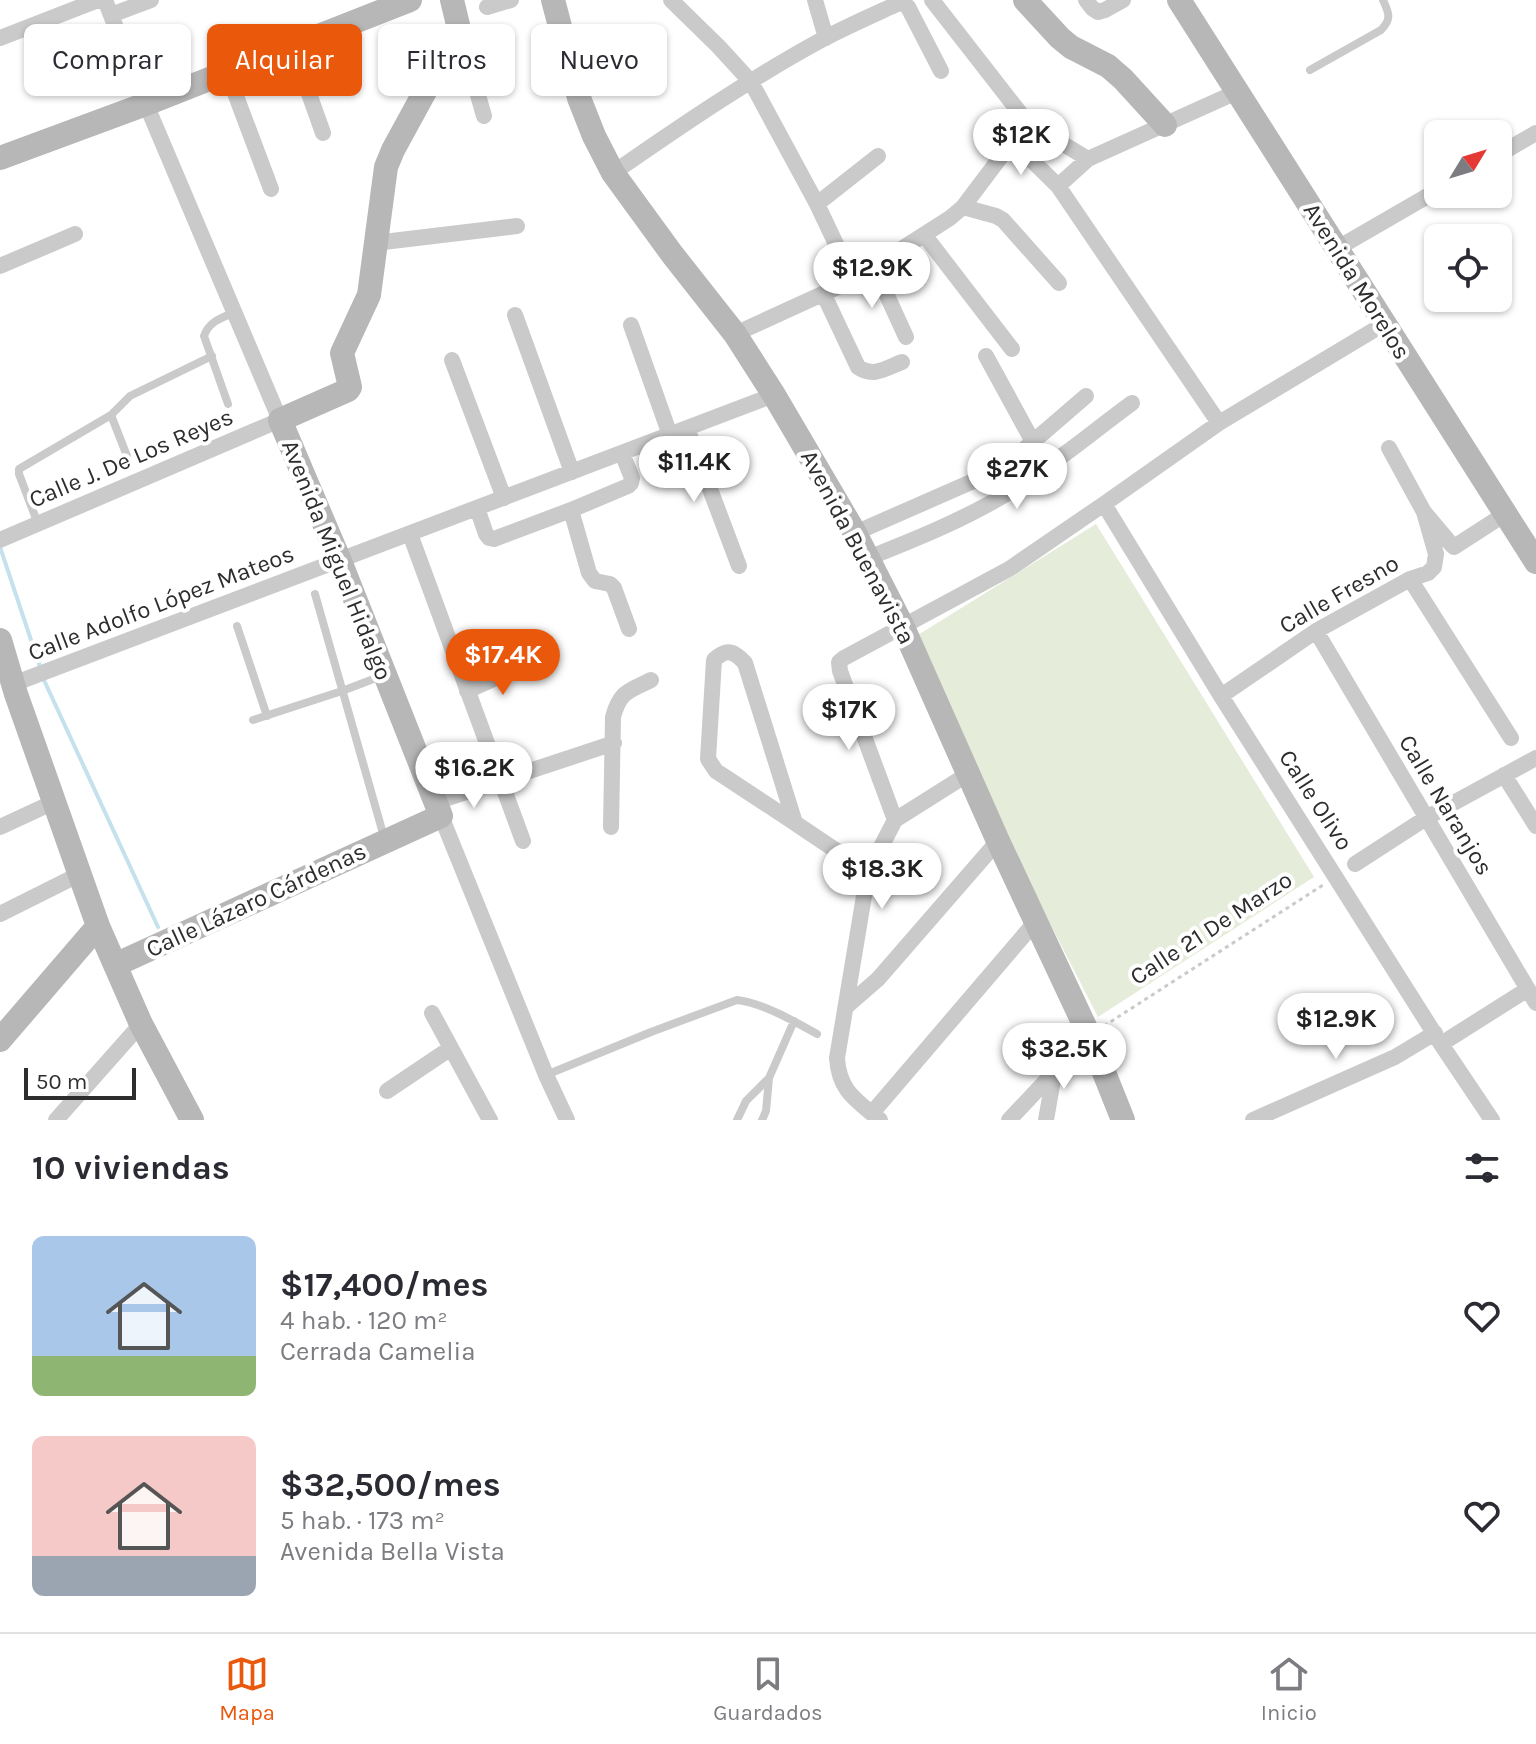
<!DOCTYPE html>
<html lang="es">
<head>
<meta charset="utf-8">
<style>
	:root { --surface:#fff; --page:#f7f7f7; --text:#2b2b33; --muted:#7c7c81; --line:#e1e1e2; --accent:#ea580c }
	body { margin:0; font-family:Karla,sans-serif; background:var(--page); color:var(--text); height:100vh; display:flex; flex-direction:column; font-size:30px; white-space:nowrap }
	* { box-sizing:border-box; margin:0 }
	p { font-size:26px; color:var(--muted) }
	.icon { flex:none; width:44px; height:44px; fill:none; stroke:currentColor; stroke-width:2; stroke-linecap:round; stroke-linejoin:round }
	.map { position:relative; height:1120px; overflow:hidden }
	.panel { display:flex; flex-direction:column; background:var(--surface); flex:1 }
	.panel>* { flex:none }
	.hud { position:absolute; left:24px; top:24px; width:800px; height:72px; display:flex; gap:16px }
	.needle { width:52px; rotate:52deg }
	.buttons { position:absolute; left:1424px; top:120px; display:grid; gap:16px }
	.buttons a { display:grid; place-items:center; width:88px; height:88px; border-radius:12px; background:var(--surface); box-shadow:0 2px 6px #0004; font-size:40px }
	.scale { position:absolute; left:24px; bottom:20px; width:112px; box-sizing:border-box; padding-left:8px; border:4px solid #2d2d2d; border-top:0; font-size:22px; line-height:28px; white-space:nowrap; color:#2d2d2d; -webkit-text-stroke:6px #fff; paint-order:stroke }
	.price { position:absolute; translate:-50% -68px; padding:0 18px; border-radius:28px; background:#fff; color:#222; font-size:26px; line-height:52px; filter:drop-shadow(0 2px 4px #0008) }
	.price::after { content:''; position:absolute; left:50%; top:48px; width:24px; height:18px; margin-left:-12px; background:inherit; clip-path:polygon(0 0,100% 0,50% 100%) }
	.price.on { background:var(--accent); color:#fff }
	ul { padding:0; list-style:none }
	li { display:flex; align-items:center; gap:24px; height:200px; padding:0 32px }
	li span { display:grid; place-items:center; flex:none; width:224px; height:160px; border-radius:12px; color:#555 }
	li>.icon { margin-inline-start:auto }
	span .icon { width:96px; height:96px; fill:#fffc; stroke-width:1 }
	li b { font-size:34px }
	h2 { display:flex; justify-content:space-between; align-items:center; height:96px; padding:0 32px; font-size:34px }
	.tag { padding:0 28px; border-radius:12px; background:var(--surface); box-shadow:0 2px 6px #0004; font-size:28px; line-height:72px }
	.tag.on { background:var(--accent); color:#fff }
	.menu { display:flex; justify-content:space-around; align-items:center; height:112px; border-top:2px solid var(--line); background:var(--surface); font-size:22px; color:var(--muted) }
	.menu a { display:grid; justify-items:center; gap:4px }
	.menu .on { color:var(--accent) }
	.map>svg:first-child { display:block }
</style>
</head>
<body>
<div class="map">
<svg width="1536" height="1120" viewBox="0 0 1536 1120">
	<rect width="100%" height="100%" fill="#fff"/>
	<path fill="#e5ecd9" d="M1096,524L1314,877L1098,1017L1017,859L918,635Z"/>
	<g fill="none" stroke-linecap="round" stroke-linejoin="round">
		<path stroke="#c4e1ed" stroke-width="4" d="M0,547L41,670
			M43,678L158,927"/>
		<path stroke="#cacaca" stroke-width="3" stroke-dasharray="4 4" stroke-linecap="butt" d="M1104,1026L1323,885"/>
		<path stroke="#cacaca" stroke-width="8" d="M1310,70L1381,30C1392,19 1389,13 1383,0
			M228,404L204,336C209,321 222,318 235,312
			M111,415L127,456
			M38,524L19,474V469L111,415L130,396L212,356
			M315,594L384,837
			M237,626L267,716
			M253,720L342,691L384,675
			M546,1075L651,1032L737,1000C763,1003 794,1021 817,1034
			M737,1120L746,1101L768,1079
			M762,1120L766,1111L769,1078L794,1021"/>
		<path stroke="#cacaca" stroke-width="16" d="M671,0L719,47L751,82L817,204L853,280
			M815,0L826,38
			M932,0L1027,122L1088,159
			M1086,0L1092,8L1098,12L1105,10L1123,0
			M487,7L511,0
			M111,15L151,0
			M459,29L484,116
			M0,38L98,0
			M292,46L323,133
			M227,72L271,189
			M1012,141L1058,186L1219,423
			M1498,155L1536,133
			M613,173C682,125 751,78 825,38C848,26 873,15 897,4L902,3L908,7L941,71
			M1058,186L1088,159L1239,91
			M817,204L878,156
			M963,207L996,216L1003,220L1059,283
			M925,236L1012,349
			M375,243L517,226
			M1336,249L1438,190
			M0,266L75,234
			M874,267L906,337
			M824,295L858,367C873,378 886,368 902,362
			M515,315L572,472
			M631,325L670,435
			M735,334L853,280L950,218L963,207L1027,122
			M986,356L1033,442
			M452,360L504,498
			M687,428L739,566
			M1389,448L1424,512L1450,543L1454,547L1505,514
			M1104,504L1221,696L1441,1044L1492,1120
			M477,508L486,534L489,538L494,539L571,510L628,486L631,483L632,478L622,453
			M571,510L589,573L595,581L610,584L614,588L629,629
			M855,533L994,472L1006,465L1086,396
			M410,534L523,841
			M0,540L280,420L146,104L105,0
			M868,558C916,539 963,520 1008,493C1051,467 1091,433 1132,403
			M1410,579L1511,738
			M1316,631L1536,1003
			M13,684L774,395
			M467,691L522,666
			M1221,696L1316,631L1410,579L1428,573L1434,567L1436,554L1424,512
			M1504,775L1536,826
			M436,802L614,743
			M441,816L546,1075L567,1120
			M895,820L840,671L839,662L844,658L1009,569L1104,504L1219,423L1384,324
			M795,823L716,771L708,759L714,660C727,648 734,651 745,663L795,823L868,872
			M0,827L54,802
			M611,827L613,717C620,691 629,691 651,680
			M1355,864L1426,818L1536,758
			M0,914L80,874
			M847,1006L878,979L998,841
			M432,1013L490,1120
			M1441,1044L1528,989
			M387,1091L451,1048
			M872,1113L1037,920
			M56,1120L141,1024
			M880,1120C856,1100 839,1091 837,1058L868,872L895,820L968,774
			M1009,1120L1089,1035
			M1046,1120L1054,1074
			M1253,1120L1395,1057L1435,1033"/>
		<path stroke="#b7b7b7" stroke-width="24" d="M553,0L579,98L594,136L613,173L672,254L735,334L774,395L855,533L903,627L998,841L1089,1035L1123,1120
			M1025,0L1060,38L1071,47L1108,66L1123,79L1165,125
			M1179,0L1536,562
			M0,158L146,104L410,0
			M0,640L16,694L98,926L141,1024L192,1120
			M115,965L441,816L340,561L280,420L348,390L350,387L342,353L369,295L386,167L393,150L459,29L452,0
			M0,1040L98,926"/>
	</g>
	<g text-anchor="middle" dominant-baseline="central" stroke-width="8" stroke-linejoin="round" paint-order="stroke">
		<g font-size="24" fill="#2d2d2d" stroke="#fff">
			<text transform="translate(1357 281) rotate(58)">Avenida Morelos</text>
			<text transform="translate(131 458) rotate(-23)">Calle J. De Los Reyes</text>
			<text transform="translate(858 547) rotate(62)">Avenida Buenavista</text>
			<text transform="translate(337 560) rotate(68)">Avenida Miguel Hidalgo</text>
			<text transform="translate(1339 594) rotate(-30)">Calle Fresno</text>
			<text transform="translate(161 603) rotate(-21)">Calle Adolfo López Mateos</text>
			<text transform="translate(1316 800) rotate(57)">Calle Olivo</text>
			<text transform="translate(1446 805) rotate(59)">Calle Naranjos</text>
			<text transform="translate(256 900) rotate(-25)">Calle Lázaro Cárdenas</text>
			<text transform="translate(1211 928) rotate(-33)">Calle 21 De Marzo</text>
		</g>
	</g>
</svg>
<div class="buttons">
<a><svg class="needle" viewBox="-14 -14 28 28"><path d="M0-13l5 13h-10z" fill="#e53935"/><path d="M0 13l5-13h-10z" fill="#7c7c81"/></svg></a>
<a><svg class="icon" aria-label="locate" viewBox="0 0 24 24"><circle cx="12" cy="12" r="6"/><path d="M12 2v4M12 18v4M2 12h4M18 12h4"/></svg></a>
</div>
<div class="scale">50 m</div>
<b class="price" style="left:1021px;top:177px">$12K</b>
<b class="price" style="left:872px;top:310px">$12.9K</b>
<b class="price" style="left:694px;top:504px">$11.4K</b>
<b class="price" style="left:1017px;top:511px">$27K</b>
<b class="price on" style="left:503px;top:697px">$17.4K</b>
<b class="price" style="left:849px;top:752px">$17K</b>
<b class="price" style="left:474px;top:810px">$16.2K</b>
<b class="price" style="left:882px;top:911px">$18.3K</b>
<b class="price" style="left:1336px;top:1061px">$12.9K</b>
<b class="price" style="left:1064px;top:1091px">$32.5K</b>
<div class="hud">
<a class="tag">Comprar</a>
<a class="tag on">Alquilar</a>
<a class="tag">Filtros</a>
<a class="tag">Nuevo</a>
</div>
</div>
<section class="panel">
<h2>10 viviendas<svg class="icon" aria-label="filters" viewBox="0 0 24 24"><path d="M4 7h16M4 17h16"/><circle cx="9" cy="7" r="2"/><circle cx="15" cy="17" r="2"/></svg></h2>
<ul>
<li><span style="background:linear-gradient(#a9c7e8 75%,#8fb573 0)"><svg class="icon" aria-label="home" viewBox="0 0 24 24"><path d="M3 11l9-7 9 7M6 9v11h12V9"/></svg></span><div><b>$17,400/mes</b><p>4 hab. · 120 m²</p><p>Cerrada Camelia</p></div><svg class="icon" aria-label="heart" viewBox="0 0 24 24"><path d="M12 20l-8-8c-3-5 5-10 8-4 3-6 11-1 8 4z"/></svg></li>
<li><span style="background:linear-gradient(#f6c9c9 75%,#9aa5b1 0)"><svg class="icon" aria-label="home" viewBox="0 0 24 24"><path d="M3 11l9-7 9 7M6 9v11h12V9"/></svg></span><div><b>$32,500/mes</b><p>5 hab. · 173 m²</p><p>Avenida Bella Vista</p></div><svg class="icon" aria-label="heart" viewBox="0 0 24 24"><path d="M12 20l-8-8c-3-5 5-10 8-4 3-6 11-1 8 4z"/></svg></li>
</ul>
</section>
<nav class="menu">
<a class="on"><svg class="icon" aria-label="map" viewBox="0 0 24 24"><path d="M3 6l6-2 6 2 6-2v14l-6 2-6-2-6 2zM9 4v14M15 6v14"/></svg>Mapa</a>
<a><svg class="icon" aria-label="saved" viewBox="0 0 24 24"><path d="M7 4h10v16l-5-4-5 4z"/></svg>Guardados</a>
<a><svg class="icon" aria-label="home" viewBox="0 0 24 24"><path d="M3 11l9-7 9 7M6 9v11h12V9"/></svg>Inicio</a>
</nav>
</body>
</html>
